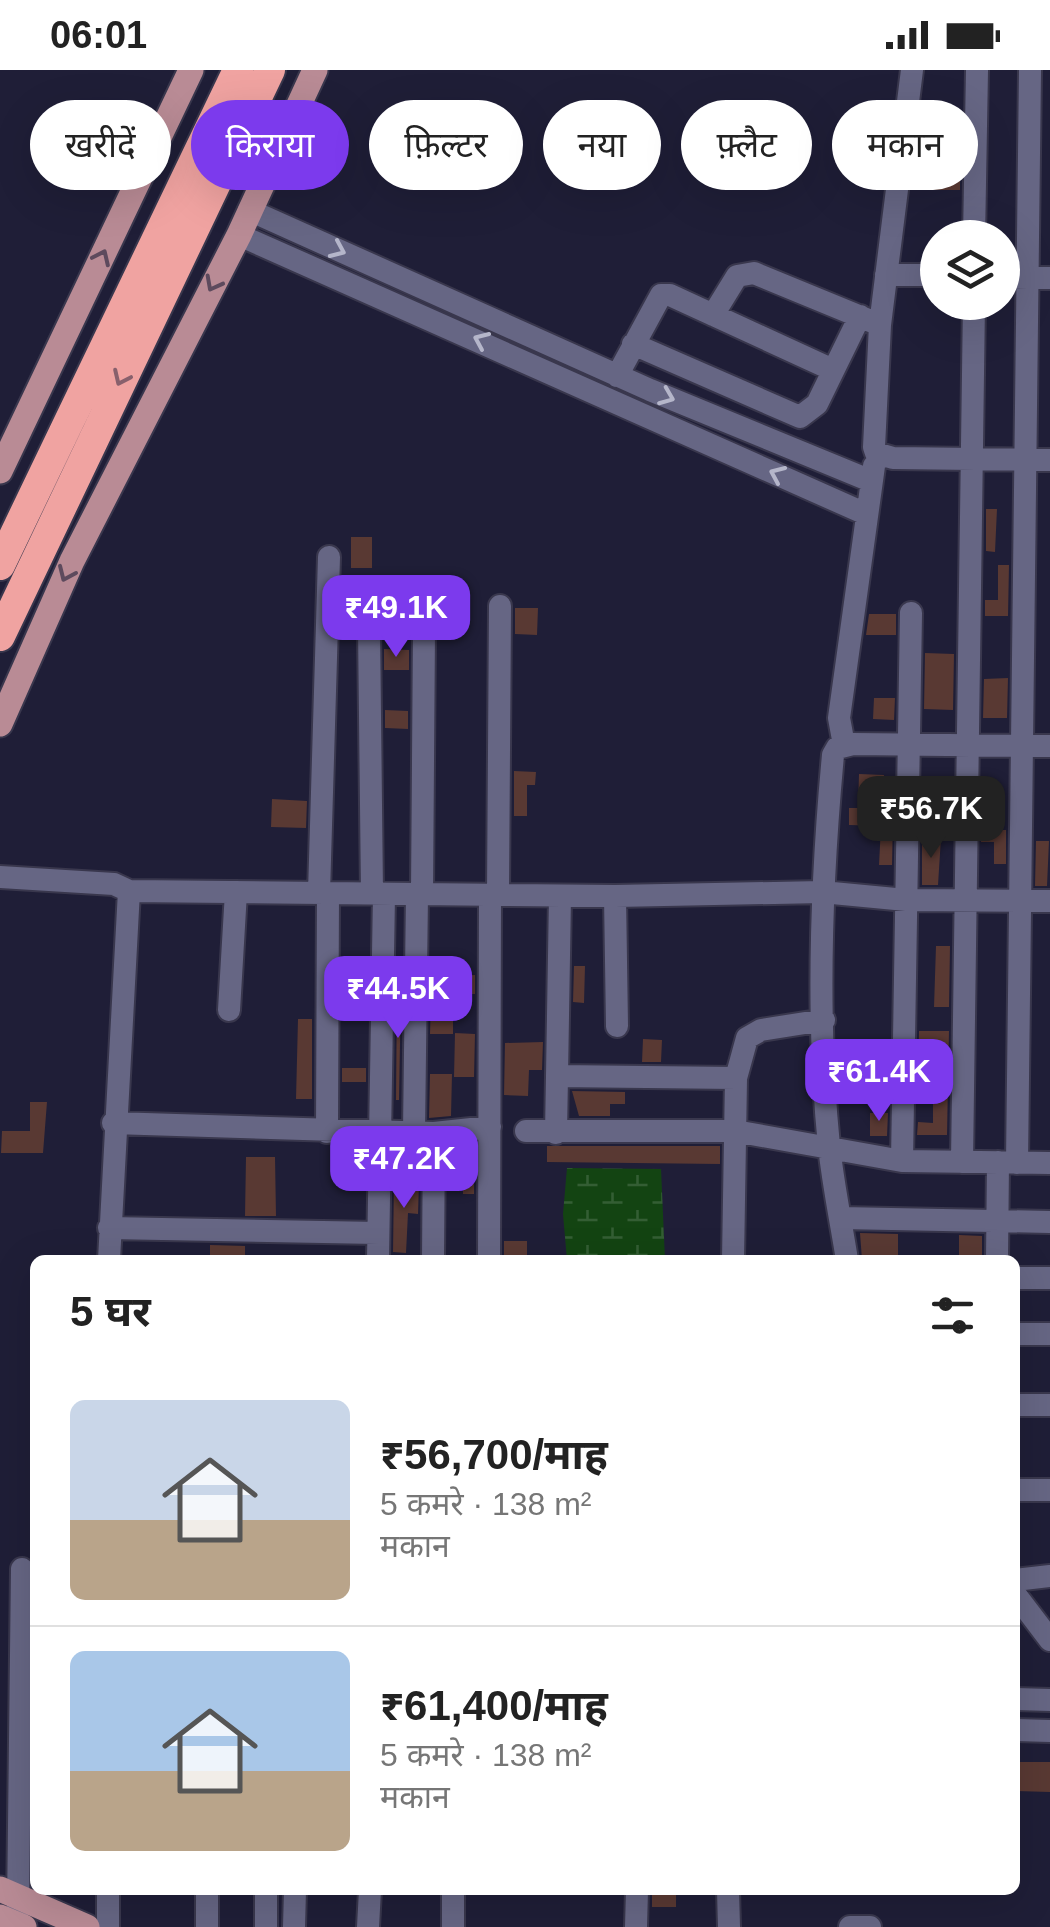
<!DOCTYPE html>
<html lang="hi">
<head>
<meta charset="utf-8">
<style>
	:root { --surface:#fff; --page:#f6f6f6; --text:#222; --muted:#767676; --line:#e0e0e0; --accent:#7c3aed }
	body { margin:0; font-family:Helvetica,"Noto Sans Devanagari",sans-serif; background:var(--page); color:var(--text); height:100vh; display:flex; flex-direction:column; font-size:38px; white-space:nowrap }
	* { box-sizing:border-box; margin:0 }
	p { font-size:32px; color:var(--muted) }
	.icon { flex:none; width:55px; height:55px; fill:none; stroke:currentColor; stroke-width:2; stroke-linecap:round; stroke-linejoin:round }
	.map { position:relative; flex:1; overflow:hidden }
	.details { position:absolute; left:30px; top:1185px; width:990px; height:640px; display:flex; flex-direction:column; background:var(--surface); border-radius:15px; box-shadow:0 10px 40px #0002 }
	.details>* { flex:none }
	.top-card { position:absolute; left:30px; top:30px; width:990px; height:90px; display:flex; gap:20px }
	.fabs { position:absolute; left:920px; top:150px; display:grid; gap:20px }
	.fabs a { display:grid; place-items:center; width:100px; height:100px; border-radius:50%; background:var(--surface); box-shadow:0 10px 40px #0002; font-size:50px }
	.price { position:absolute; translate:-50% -85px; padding:0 22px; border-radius:20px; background:var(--accent); color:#fff; font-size:32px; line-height:65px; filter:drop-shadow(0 2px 5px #0008) }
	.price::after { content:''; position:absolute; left:50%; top:60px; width:30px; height:22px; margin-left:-15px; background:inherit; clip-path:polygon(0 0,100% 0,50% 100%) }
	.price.active { background:#222; color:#fff }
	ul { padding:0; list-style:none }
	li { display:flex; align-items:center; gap:30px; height:250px; padding:0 40px }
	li+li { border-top:2px solid var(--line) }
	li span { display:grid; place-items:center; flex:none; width:280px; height:200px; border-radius:15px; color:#555 }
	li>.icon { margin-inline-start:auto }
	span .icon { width:120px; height:120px; fill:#fffc; stroke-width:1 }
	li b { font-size:42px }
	h2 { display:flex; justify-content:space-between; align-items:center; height:120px; padding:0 40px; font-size:42px }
	.tag { padding:0 35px; border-radius:45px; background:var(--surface); box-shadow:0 10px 40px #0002; font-size:35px; line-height:90px }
	.tag.active { background:var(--accent); color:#fff }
	.status { display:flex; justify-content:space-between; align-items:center; height:70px; padding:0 50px; background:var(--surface); direction:ltr }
	.status svg { height:28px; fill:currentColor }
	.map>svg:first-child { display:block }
</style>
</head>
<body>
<div class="status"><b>06:01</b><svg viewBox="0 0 49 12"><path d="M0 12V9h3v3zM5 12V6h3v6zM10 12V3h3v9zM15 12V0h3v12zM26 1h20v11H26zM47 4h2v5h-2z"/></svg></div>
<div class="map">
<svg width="1050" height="1857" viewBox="0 0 1050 1857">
	<defs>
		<pattern id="wetland-marsh" width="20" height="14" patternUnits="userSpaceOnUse" patternTransform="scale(2.5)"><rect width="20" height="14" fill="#134412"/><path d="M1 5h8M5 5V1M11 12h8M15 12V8" fill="none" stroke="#345e34"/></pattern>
	</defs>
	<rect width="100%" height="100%" fill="#1f1e37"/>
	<path fill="url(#wetland-marsh)" d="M567,1098L661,1099L665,1190H567L563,1144Z"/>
	<path fill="#593933" d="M916,92H960V120H912Z
		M986,439H997L995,482L986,481Z
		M351,467H372V498H351Z
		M998,495H1009L1008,546H985V530H998Z
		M515,538H538L537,565L515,564Z
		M869,544H896V565H866Z
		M384,579L409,580V600H384Z
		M925,583L954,584L953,640L924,639Z
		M1008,608L1007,648H983L984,609Z
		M874,628H895L894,650L873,649Z
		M385,640L408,641V659L385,658Z
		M514,701L536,702L535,715H527V746H514Z
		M859,704L884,705L882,750H893L892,795H879L881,756L849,755V738H858Z
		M272,729L307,731L306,758L271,757Z
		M982,750H991V760H1006V794H994V772H981Z
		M922,768H941L938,815H922Z
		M1036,771H1049L1047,816H1035Z
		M936,876H950L949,937H934Z
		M343,893L368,894V909L343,908Z
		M574,896H585L584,933L573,932Z
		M475,905V924H448V906Z
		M397,917H401L399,1030H396Z
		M431,928L446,929V949H453V964H430Z
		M298,949H312V1029H296Z
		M919,961H949L947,1065H917L918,1052L933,1053V1026H918Z
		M455,963L475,964L474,1007H454Z
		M643,969L662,970L661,992H642Z
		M543,972L542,1000H529L528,1026L504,1025L505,973Z
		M342,998H366V1012H342Z
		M430,1004H452L451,1046L429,1048Z
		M572,1021L625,1022V1034H610V1046H579Z
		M30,1032H47L43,1083H1L2,1061H30Z
		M870,1043H888L887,1066H870Z
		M474,1074V1124H463V1082H449V1076Z
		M361,1076H365L364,1114L352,1113L353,1089L361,1090Z
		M547,1076H720V1094L547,1092Z
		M246,1087H275L276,1146H245Z
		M394,1110L419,1112L418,1144L408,1143L406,1183L393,1182Z
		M860,1163L898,1164V1190H862Z
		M959,1165L982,1166V1190H959Z
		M504,1171H527V1190H504Z
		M210,1175L245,1176V1190H210Z
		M1015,1692H1050V1722L1015,1721Z
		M652,1820H676V1837H652Z"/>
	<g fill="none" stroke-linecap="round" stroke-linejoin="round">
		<g stroke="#39374d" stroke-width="26">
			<path id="minor" d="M912,0L880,255L874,377L876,383L893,388L1050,390
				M249,140L650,320L871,411
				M239,165L866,444
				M974,168L977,0
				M886,205H938
				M1002,207L1050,208
				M713,245L737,206L754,203L873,252
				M633,274L800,347L817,334L860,246
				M617,306L661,225H670L833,300
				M369,557L372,823
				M844,675L839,648L874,396
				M0,807L114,814L129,821L615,826L822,822L906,830L1050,831
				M319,823L329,487
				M422,824L424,559
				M498,825L500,536
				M560,826L557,1006L736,1008L733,1190
				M615,826L617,956
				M229,940L236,822
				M736,1008L747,968L761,960L824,950
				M113,1053L434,1063L490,1057
				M526,1061H735L902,1091L1050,1093
				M327,1062L328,823
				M414,1062L417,824
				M556,1063L557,1006
				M902,1091L911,543
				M962,1092L974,232
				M1017,1093L1030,0
				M841,1148L1050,1152
				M109,1158L378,1163
				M109,1190L129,821
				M378,1190L384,824
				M433,1190L434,1063
				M489,1190L490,825
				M847,1190C841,1152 833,1114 829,1076C816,947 821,813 833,685L837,678L853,674L1050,676
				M997,1190L998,1092
				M1015,1208H1050
				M1015,1264H1050
				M1015,1335H1050
				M1015,1420H1050
				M1015,1510L1050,1506
				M1015,1524L1050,1570
				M1015,1629L1050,1630
				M1015,1660L1050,1661
				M108,1820V1857
				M453,1820V1857
				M728,1820L729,1857
				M18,1841L22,1499
				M207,1857V1820
				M266,1857V1820
				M294,1857L295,1820
				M368,1857L370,1820
				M636,1857L637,1820
				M850,1857H870"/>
		</g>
		<g stroke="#39374d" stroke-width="29">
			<path id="major" d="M0,401L191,0
				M0,654L72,491L239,165L315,0
				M0,1819L87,1857
				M0,1847L24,1857"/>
		</g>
		<g stroke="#39374d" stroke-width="34">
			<path id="highway" d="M0,495L238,0
				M0,566L270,0"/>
		</g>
		<use href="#minor" stroke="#666684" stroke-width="22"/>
		<use href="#major" stroke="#b98b95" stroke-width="25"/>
		<use href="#highway" stroke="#f0a3a1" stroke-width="30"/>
	</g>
	<defs><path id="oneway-chevron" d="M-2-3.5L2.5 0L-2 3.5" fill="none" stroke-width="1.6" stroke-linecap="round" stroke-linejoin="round" transform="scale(2.5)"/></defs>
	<g stroke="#b5b6ca">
		<use href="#oneway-chevron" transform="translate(338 180) rotate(24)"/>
		<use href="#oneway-chevron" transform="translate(481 270) rotate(-156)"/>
		<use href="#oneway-chevron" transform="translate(667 327) rotate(22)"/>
		<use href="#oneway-chevron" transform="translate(777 404) rotate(-156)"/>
	</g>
	<g stroke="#5d4a5d">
		<use href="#oneway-chevron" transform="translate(102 187) rotate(-65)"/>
		<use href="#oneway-chevron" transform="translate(213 214) rotate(118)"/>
		<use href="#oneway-chevron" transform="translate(66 504) rotate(114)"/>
	</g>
	<use stroke="#88606c" href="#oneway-chevron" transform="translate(121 308) rotate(115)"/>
</svg>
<div class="fabs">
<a><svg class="icon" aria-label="layers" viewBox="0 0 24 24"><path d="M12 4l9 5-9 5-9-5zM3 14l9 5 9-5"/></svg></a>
</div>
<b class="price" style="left:396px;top:590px">₹49.1K</b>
<b class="price active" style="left:931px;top:791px">₹56.7K</b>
<b class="price" style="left:398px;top:971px">₹44.5K</b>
<b class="price" style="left:879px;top:1054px">₹61.4K</b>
<b class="price" style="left:404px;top:1141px">₹47.2K</b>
<div class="top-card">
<a class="tag">खरीदें</a>
<a class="tag active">किराया</a>
<a class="tag">फ़िल्टर</a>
<a class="tag">नया</a>
<a class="tag">फ़्लैट</a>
<a class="tag">मकान</a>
</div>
<section class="details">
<h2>5 घर<svg class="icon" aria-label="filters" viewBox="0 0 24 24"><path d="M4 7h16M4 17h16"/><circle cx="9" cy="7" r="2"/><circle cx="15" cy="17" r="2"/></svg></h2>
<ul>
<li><span style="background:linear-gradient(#c9d6e8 60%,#b9a48a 0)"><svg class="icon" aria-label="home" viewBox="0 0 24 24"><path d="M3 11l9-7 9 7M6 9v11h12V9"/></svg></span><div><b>₹56,700/माह</b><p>5 कमरे · 138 m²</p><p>मकान</p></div></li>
<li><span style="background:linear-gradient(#a9c7e8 60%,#b9a48a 0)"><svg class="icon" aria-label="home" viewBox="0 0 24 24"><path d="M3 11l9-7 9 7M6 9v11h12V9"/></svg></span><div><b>₹61,400/माह</b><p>5 कमरे · 138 m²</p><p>मकान</p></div></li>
</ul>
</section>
</div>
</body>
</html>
